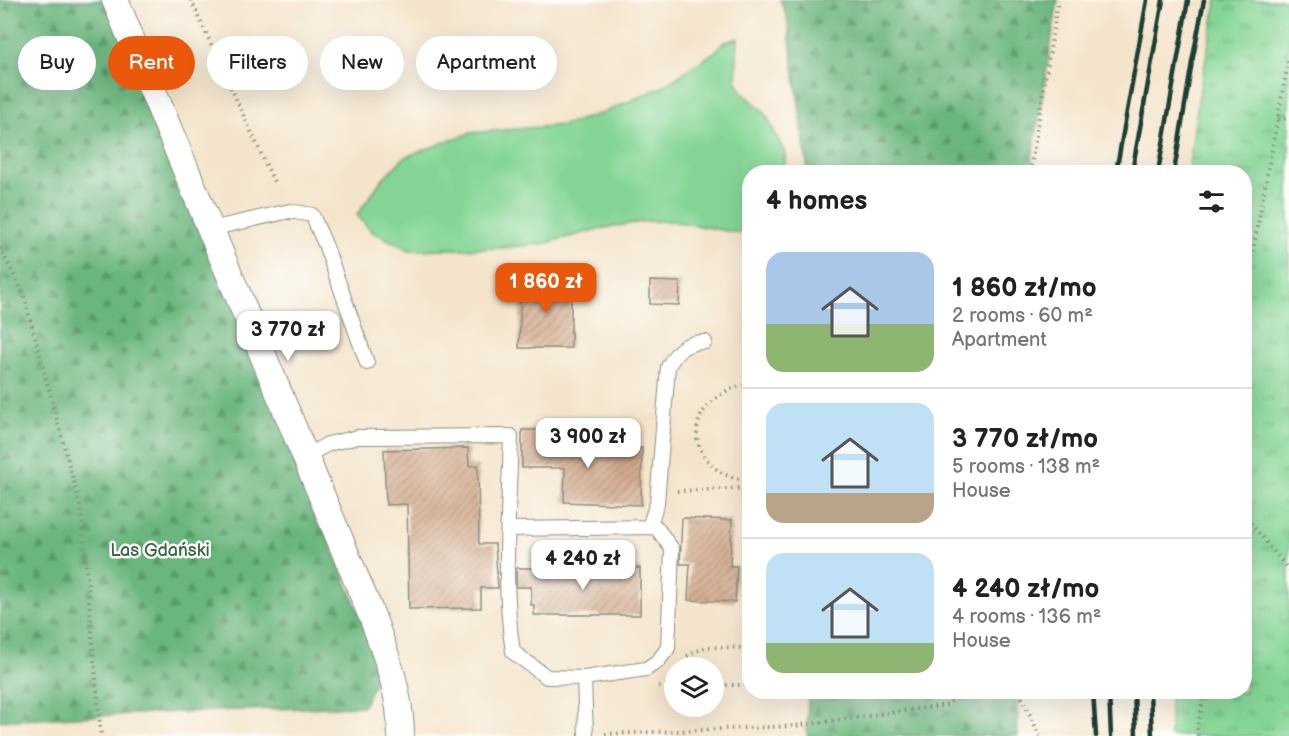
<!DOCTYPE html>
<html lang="en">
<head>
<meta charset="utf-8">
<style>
	:root { --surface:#fff; --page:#f2f2f2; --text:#222; --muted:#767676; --line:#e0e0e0; --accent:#ea580c }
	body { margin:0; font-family:"Balsamiq Sans",sans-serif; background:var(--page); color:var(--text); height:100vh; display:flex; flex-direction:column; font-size:22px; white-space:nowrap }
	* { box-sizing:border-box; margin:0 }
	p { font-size:20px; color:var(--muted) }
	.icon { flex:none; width:33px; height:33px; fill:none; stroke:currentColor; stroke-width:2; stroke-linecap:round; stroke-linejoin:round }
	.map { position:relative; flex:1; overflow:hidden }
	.side { position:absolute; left:742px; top:165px; width:510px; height:534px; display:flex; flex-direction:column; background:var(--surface); border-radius:24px; box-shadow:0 6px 24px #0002 }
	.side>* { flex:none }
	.guide { position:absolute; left:18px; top:36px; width:570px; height:54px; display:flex; gap:12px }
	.controls { position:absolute; left:664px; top:657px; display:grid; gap:12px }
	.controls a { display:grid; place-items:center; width:60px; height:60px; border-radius:50%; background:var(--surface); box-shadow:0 6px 24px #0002; font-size:30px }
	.price { position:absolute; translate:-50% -51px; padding:0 14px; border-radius:12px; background:#fff; color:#222; font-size:20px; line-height:39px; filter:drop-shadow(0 2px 3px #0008) }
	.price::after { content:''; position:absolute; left:50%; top:36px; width:18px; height:14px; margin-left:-9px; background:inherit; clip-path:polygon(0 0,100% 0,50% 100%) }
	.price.selected { background:var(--accent); color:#fff }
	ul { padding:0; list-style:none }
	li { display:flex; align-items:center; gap:18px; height:150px; padding:0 24px }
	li+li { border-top:2px solid var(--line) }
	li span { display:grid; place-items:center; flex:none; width:168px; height:120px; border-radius:18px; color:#555 }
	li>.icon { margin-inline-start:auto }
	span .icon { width:72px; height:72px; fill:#fffc; stroke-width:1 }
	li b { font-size:26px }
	h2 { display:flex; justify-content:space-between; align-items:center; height:72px; padding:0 24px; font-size:26px }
	.pill { padding:0 21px; border-radius:27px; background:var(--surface); box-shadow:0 6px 24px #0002; font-size:21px; line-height:54px }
	.pill.selected { background:var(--accent); color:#fff }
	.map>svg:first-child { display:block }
</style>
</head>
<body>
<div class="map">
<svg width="1289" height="736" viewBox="0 0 1289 736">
	<defs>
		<pattern id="forest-firs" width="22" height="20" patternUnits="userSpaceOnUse" patternTransform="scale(1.5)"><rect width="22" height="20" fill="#6bb67e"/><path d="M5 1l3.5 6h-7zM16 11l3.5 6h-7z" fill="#579568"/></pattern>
		<pattern id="park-tufts" width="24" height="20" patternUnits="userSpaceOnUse" patternTransform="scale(1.5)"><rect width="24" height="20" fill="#84d595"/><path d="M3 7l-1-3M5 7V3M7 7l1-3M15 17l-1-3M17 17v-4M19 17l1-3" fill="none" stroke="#6bae7a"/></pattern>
		<pattern id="building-hatch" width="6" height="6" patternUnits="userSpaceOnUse" patternTransform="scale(1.5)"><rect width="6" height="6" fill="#d3ab8e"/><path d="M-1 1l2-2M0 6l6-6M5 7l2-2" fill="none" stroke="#ab8c75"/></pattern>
	</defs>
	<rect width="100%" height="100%" fill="#fdfcf7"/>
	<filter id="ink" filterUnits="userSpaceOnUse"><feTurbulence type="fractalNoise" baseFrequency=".0167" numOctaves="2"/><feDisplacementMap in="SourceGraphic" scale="12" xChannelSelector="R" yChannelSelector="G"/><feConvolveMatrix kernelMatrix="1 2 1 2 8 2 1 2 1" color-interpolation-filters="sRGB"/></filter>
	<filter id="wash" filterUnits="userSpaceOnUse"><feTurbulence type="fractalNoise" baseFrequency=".008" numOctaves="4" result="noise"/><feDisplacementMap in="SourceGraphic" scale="24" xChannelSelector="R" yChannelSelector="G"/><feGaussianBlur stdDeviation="1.35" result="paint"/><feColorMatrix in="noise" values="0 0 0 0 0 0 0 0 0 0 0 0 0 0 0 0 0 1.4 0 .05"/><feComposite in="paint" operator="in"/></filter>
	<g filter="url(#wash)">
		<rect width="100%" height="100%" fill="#f4e4cb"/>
		<path fill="#84d595" stroke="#528964" stroke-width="1.5" d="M738,38L736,79L742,92L765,113L785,153V172H750V235L672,221H647L598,229L542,244L500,248L410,250L372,232L357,215L383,178L405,157L470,133L563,125L603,113L662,87L716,51L723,43Z"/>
		<path fill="url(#forest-firs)" stroke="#457a59" stroke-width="1.5" d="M0,0H107L367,632L375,681L363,706L153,713L0,721Z
			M780,0H1058L1030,172H808L787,17Z
			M808,692H1017L1018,736H807Z"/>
		<path fill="url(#park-tufts)" stroke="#528964" stroke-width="1.5" d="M1217,0H1289V736H1170V692H1245V172H1188L1199,95Z"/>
		<g id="blocks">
			<path fill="url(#building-hatch)" d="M542,278H571V348H519L521,284L542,283Z
				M650,281L680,282L679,305L650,304Z
				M522,430H550V445L642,448L641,505L564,502L565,468H522Z
				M468,448L469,466L478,465L479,544H495L498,588H481V608L409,609L407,504L386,505L384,450Z
				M682,518L732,520L730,566H737L735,602L688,600L690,564H680Z
				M516,568H640V615H534V605H531V587H516Z"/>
		</g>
	</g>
	<g filter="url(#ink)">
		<use href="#blocks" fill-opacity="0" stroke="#8a9080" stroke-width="1.5"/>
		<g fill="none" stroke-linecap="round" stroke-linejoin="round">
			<g stroke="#8a9080" stroke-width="16">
				<path id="service" d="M210,229L290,211L312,215L325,244L367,363
					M304,457L328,444L358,437L511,436C509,507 502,583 513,652L547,677L584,678L646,669L658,661L668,648L672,549L656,527L509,529
					M649,527L657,503L668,367C677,350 685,342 705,342
					M584,678L586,736"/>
			</g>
			<g stroke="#8a9080" stroke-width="28">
				<path id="minor" d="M115,0L373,619C387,657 401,695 401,736"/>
			</g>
			<path stroke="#8a9080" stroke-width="4" stroke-dasharray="1.5 4.5" stroke-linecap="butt" d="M191,0L274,182
				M1278,119L1289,118
				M1030,172L1058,0
				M0,248L23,293L81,509L101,736
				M1245,341L1248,276L1289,58
				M750,384C738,386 725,390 716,398C681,425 698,468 737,479L750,475
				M677,491L750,488
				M1245,506L1252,525L1289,570
				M1245,555L1252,526
				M687,656L705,647L750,648
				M668,684H675
				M714,685H750
				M659,686L668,684L673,675
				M1019,692L1040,736
				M605,734L794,726L947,705L961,692
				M1198,736L1197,728L1205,692"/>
			<use href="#service" stroke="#fff" stroke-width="14"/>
			<use href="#minor" stroke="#fff" stroke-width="26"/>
			<path stroke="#1f3d34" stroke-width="4.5" d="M1116,172L1147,0
				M1132,172L1163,0
				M1158,172L1188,0
				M1174,172L1192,62L1204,0
				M1093,692L1096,736
				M1109,692L1111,736
				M1134,692L1136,736
				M1150,692L1152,736"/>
		</g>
	</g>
	<g text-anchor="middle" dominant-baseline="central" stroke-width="5" stroke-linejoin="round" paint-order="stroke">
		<g font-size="18" fill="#38634c" stroke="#fdfcf7">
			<text x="160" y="550">Las Gdański</text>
		</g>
	</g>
</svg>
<div class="controls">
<a><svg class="icon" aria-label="layers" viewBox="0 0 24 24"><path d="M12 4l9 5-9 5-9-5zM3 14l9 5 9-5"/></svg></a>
</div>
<b class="price selected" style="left:546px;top:314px">1 860 zł</b>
<b class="price" style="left:288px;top:362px">3 770 zł</b>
<b class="price" style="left:588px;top:469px">3 900 zł</b>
<b class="price" style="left:583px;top:591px">4 240 zł</b>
<div class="guide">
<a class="pill">Buy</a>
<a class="pill selected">Rent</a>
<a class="pill">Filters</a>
<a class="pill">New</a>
<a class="pill">Apartment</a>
</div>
<section class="side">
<h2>4 homes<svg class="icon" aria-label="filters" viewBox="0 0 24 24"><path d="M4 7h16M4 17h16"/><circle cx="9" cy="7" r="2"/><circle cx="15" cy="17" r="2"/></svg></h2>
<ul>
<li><span style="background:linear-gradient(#a9c7e8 60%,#8fb573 0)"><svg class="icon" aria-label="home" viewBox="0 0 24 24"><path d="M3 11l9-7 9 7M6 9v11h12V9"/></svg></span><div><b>1 860 zł/mo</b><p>2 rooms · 60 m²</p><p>Apartment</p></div></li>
<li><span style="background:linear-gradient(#bfe0f5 75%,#b9a48a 0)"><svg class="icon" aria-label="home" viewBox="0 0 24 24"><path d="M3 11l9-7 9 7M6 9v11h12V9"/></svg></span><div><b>3 770 zł/mo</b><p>5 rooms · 138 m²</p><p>House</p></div></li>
<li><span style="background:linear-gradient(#bfe0f5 75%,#8fb573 0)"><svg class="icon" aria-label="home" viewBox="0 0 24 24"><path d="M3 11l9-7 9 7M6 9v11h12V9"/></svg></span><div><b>4 240 zł/mo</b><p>4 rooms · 136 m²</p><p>House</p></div></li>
</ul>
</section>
</div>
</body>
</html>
